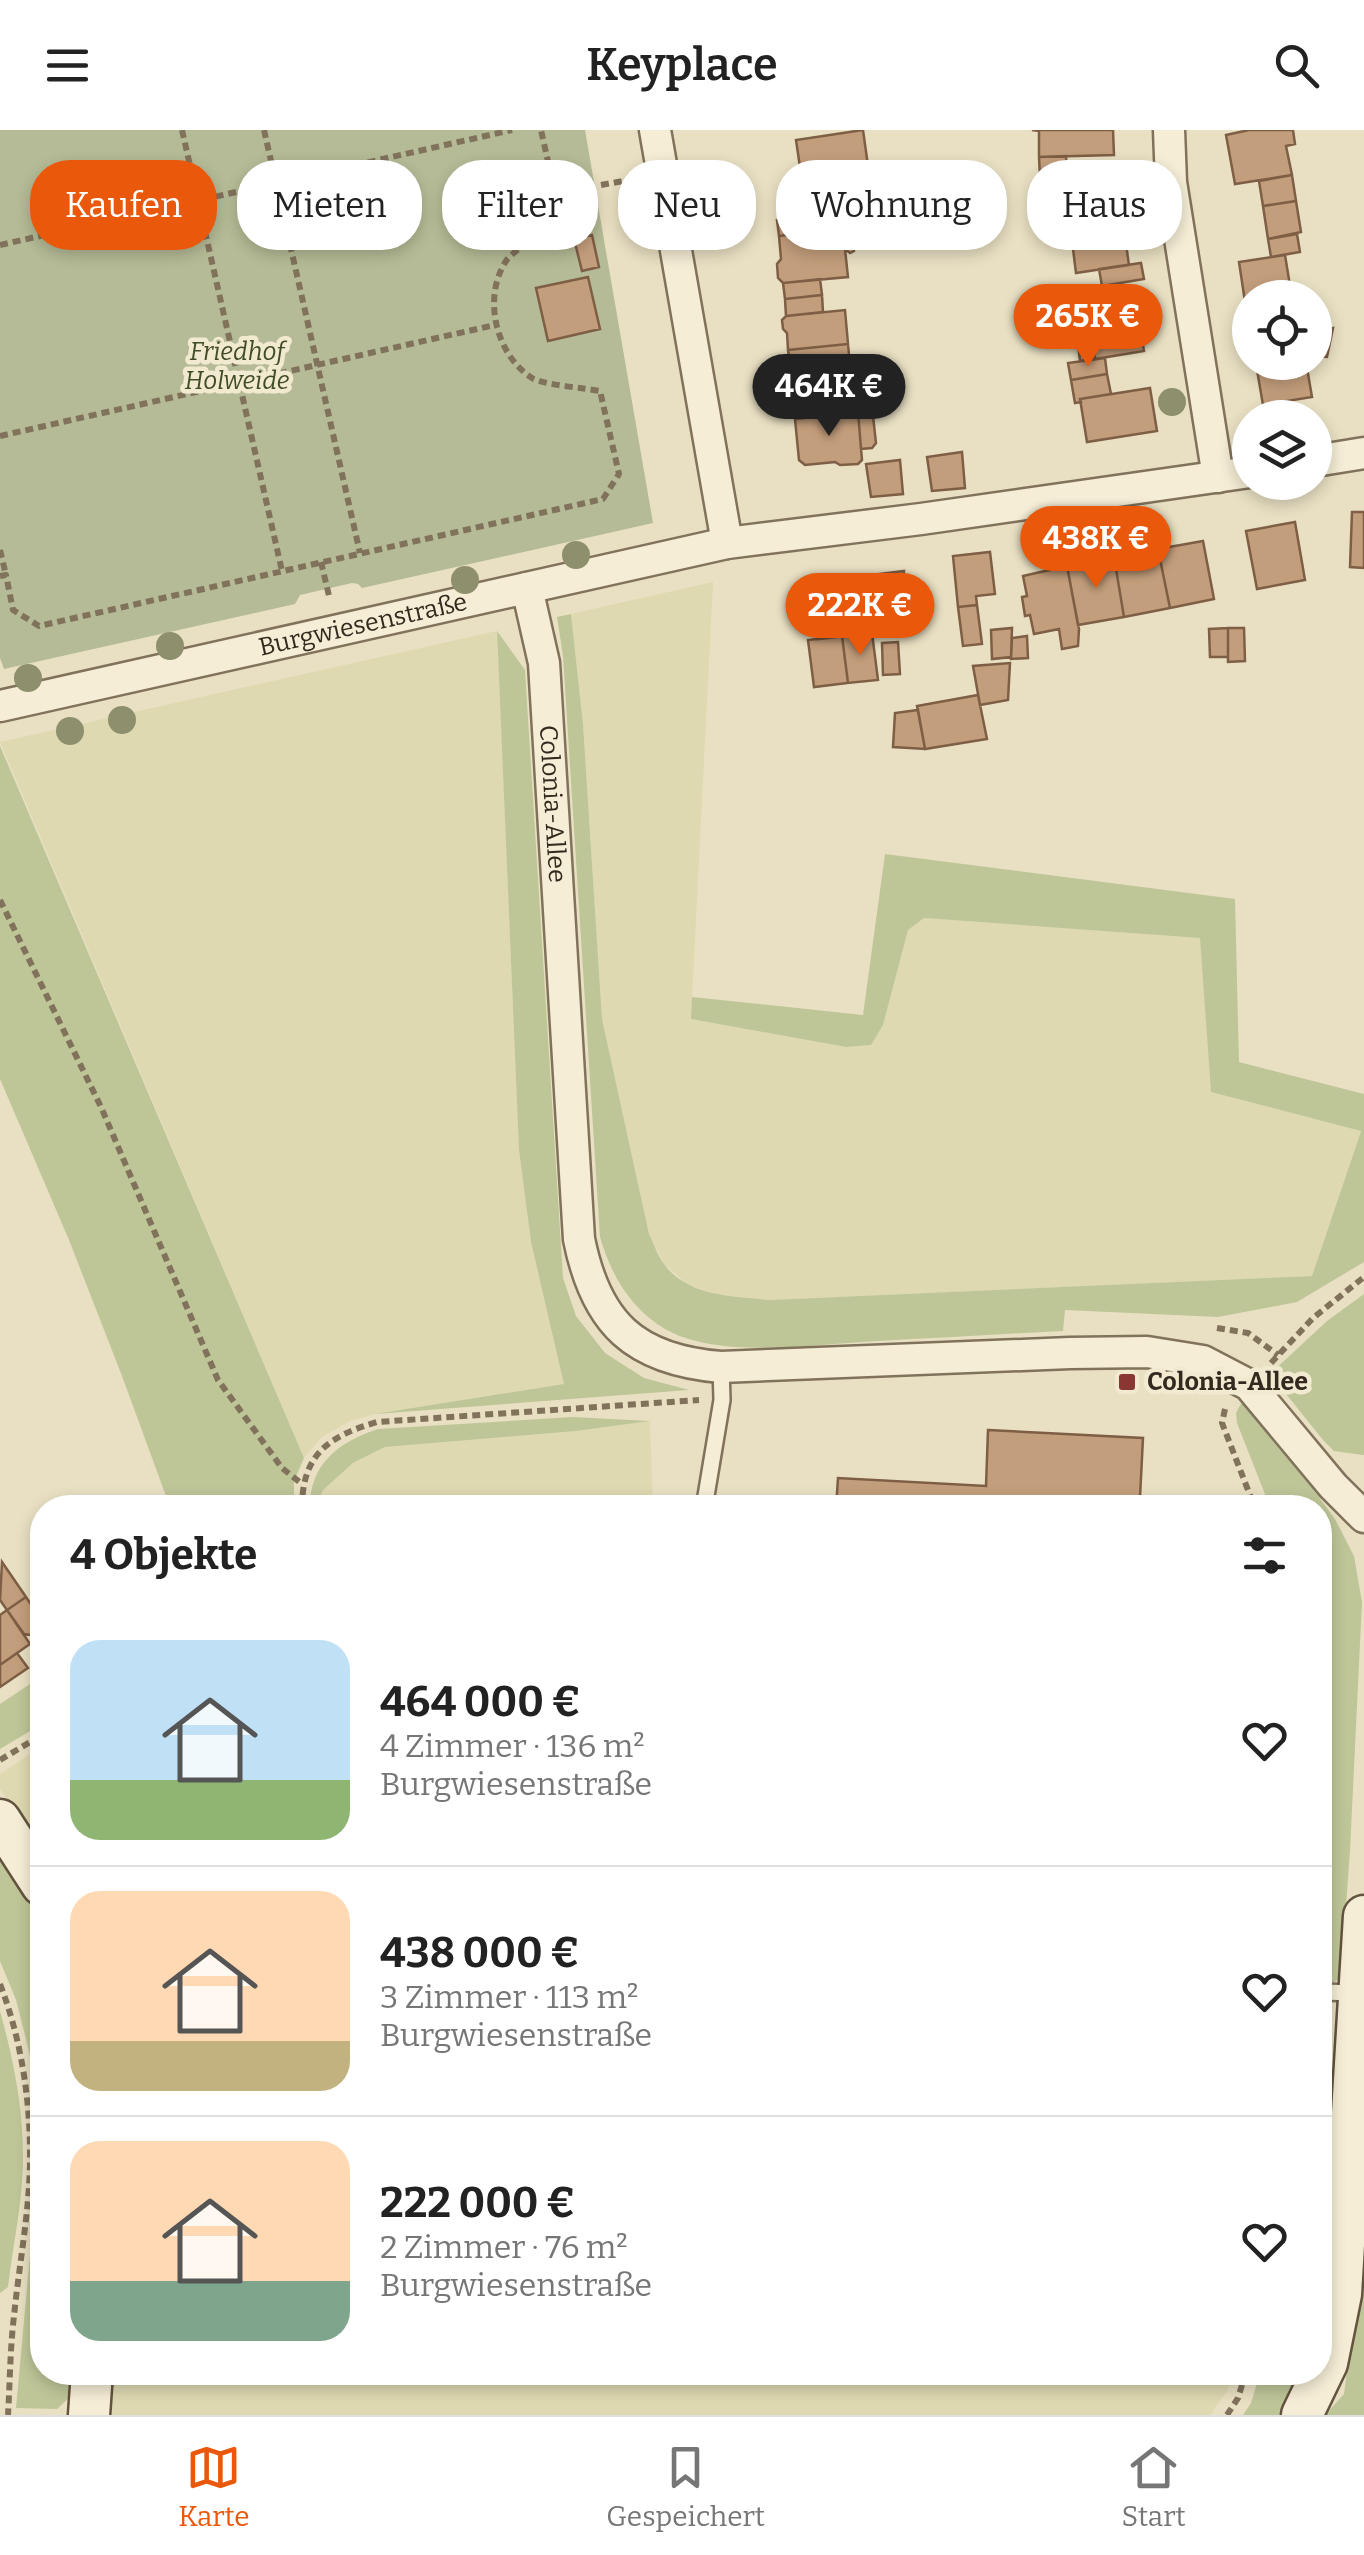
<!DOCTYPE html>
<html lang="de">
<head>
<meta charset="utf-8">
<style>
	:root { --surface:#fff; --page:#f6f6f6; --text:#222; --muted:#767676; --line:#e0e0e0; --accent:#ea580c }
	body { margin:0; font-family:Bitter,serif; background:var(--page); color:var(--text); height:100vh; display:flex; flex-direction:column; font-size:38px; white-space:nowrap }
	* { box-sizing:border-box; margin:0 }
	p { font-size:32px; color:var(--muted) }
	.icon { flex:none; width:55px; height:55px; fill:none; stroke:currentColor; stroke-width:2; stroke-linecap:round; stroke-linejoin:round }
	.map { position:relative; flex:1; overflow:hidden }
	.sheet { position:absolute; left:30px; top:1365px; width:1302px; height:890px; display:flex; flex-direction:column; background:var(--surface); border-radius:40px; box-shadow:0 5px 15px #0003 }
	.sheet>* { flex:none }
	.guide { position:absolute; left:30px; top:30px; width:1305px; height:90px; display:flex; gap:20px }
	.tools { position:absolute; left:1232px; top:150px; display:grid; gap:20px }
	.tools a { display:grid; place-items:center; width:100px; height:100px; border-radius:50%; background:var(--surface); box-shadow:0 5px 15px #0003; font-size:50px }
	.price { position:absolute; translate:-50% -85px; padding:0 22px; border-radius:35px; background:var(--accent); color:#fff; font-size:32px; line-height:65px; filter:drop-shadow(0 2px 5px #0008) }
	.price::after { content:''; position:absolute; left:50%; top:60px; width:30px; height:22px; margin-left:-15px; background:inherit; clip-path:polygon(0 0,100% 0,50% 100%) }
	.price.current { background:#222; color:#fff }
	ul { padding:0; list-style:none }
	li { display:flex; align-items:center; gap:30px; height:250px; padding:0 40px }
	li+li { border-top:2px solid var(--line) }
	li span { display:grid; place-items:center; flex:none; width:280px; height:200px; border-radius:30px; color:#555 }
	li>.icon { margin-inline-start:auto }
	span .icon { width:120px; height:120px; fill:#fffc; stroke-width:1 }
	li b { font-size:42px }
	h2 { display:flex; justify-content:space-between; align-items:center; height:120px; padding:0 40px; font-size:42px }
	.chip { padding:0 35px; border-radius:40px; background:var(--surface); box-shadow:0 5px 15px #0003; font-size:35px; line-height:90px }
	.chip.current { background:var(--accent); color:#fff }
	header { display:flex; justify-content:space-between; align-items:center; height:130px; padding:0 40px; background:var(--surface); font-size:45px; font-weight:600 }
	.tabs { display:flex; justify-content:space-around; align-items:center; height:140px; border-top:2px solid var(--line); background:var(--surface); font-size:28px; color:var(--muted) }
	.tabs a { display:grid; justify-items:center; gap:5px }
	.tabs .current { color:var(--accent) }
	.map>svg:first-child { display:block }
</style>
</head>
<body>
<header><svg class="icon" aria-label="menu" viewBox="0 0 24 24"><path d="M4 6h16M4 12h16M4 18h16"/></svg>Keyplace<svg class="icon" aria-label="search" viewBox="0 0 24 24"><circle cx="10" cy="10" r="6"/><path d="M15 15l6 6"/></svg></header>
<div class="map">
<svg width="1364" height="2285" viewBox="0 0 1364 2285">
	<rect width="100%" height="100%" fill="#e9e0c3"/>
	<path fill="#ded9b1" d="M713,452L691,889L846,917L870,915L883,895L908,800L924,788L1201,808L1211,962L1361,1000L1312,1146L770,1170L720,1165L688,1155L664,1134L649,1104L602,889L583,594L571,484Z
		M497,501L519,1020L531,1112L568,1268L375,1284L348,1292L322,1307L304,1328L0,612Z
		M650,1291L653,1377L315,1378L323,1360L353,1333L385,1317L576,1301Z
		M42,1616V1719L0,1659V1644Z
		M109,2242L1234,2243L1226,2263L1210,2285H107Z"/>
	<path fill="#bec698" d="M571,484L583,594L602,889L649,1104C654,1113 657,1125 664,1134C688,1167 733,1166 770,1170L1312,1146L1361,1001L1211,962L1200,808L924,788L908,800L883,895L871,915L846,917L691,889L692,867L863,885L885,724L1235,769L1239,932L1364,964V1132L1297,1172L1218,1187L1065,1180L1063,1201C1001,1204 940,1208 878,1211C817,1214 719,1230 665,1199C630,1178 611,1145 600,1107L563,526L557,487Z
		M497,501L525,540L563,1148L576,1186L605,1223L644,1248L689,1260L375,1284L564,1254L531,1112L519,1020Z
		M0,616L304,1328L294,1351V1377H170L122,1246L69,1110L0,949Z
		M1364,1164V1325H1363L1334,1321L1323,1310L1270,1244L1327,1191Z
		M1243,1270L1273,1305L1335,1389L1354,1426L1362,1472L1350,1721L1341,1846L1335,1852L1320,1856V1378L1270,1377L1237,1293L1236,1283Z
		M573,1287L650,1291L576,1301L385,1317L353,1333L323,1360L315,1377H310C310,1333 339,1312 378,1299Z
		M42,1546V1594L0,1619V1574Z
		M0,1720L27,1760L42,1794V2242L73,2243L71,2266L57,2279L16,2278L38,2037L37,1986L33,1939L26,1909L16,1870L0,1831Z
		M0,1881C14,1931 24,1982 23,2034C22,2074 13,2116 8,2157L0,2163Z
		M1320,1937L1338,1938L1320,2178Z
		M1364,2110V2285H1325L1344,2264Z
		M1260,2243H1302L1279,2285H1243L1251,2273Z"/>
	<path fill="#b5bb96" d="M0,0H585L653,393L362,458L358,454L352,453L300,465L295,474L4,539L0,528Z"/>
	<path fill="#c39e7c" stroke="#7e5e44" stroke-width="2.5" d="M863,0L869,43H872L874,60L848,64L843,72L834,73L827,67L805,71L796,10Z
		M1032,0H1113L1114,25L1039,27V1Z
		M1249,0H1293L1295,14L1286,16L1292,45L1235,54L1226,5Z
		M1066,26L1067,47L1040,48L1039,27Z
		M1119,45L1122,65L1103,68L1102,61L1088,63L1085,46Z
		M1292,45L1296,71L1263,76L1259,51Z
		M1102,61L1103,68L1078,72L1083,106L1057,110L1050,69Z
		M1119,66L1124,100L1083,106L1078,72Z
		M1296,71L1301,102L1268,109L1263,76Z
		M809,87L811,103L779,106L777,90Z
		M846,96L852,100L854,121L850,123L845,119L848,147L783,153L778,148L777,134L781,129L779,106Z
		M1124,100L1129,135L1076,143L1073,119L1085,118L1083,106Z
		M1297,104L1300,122L1271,127L1268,109Z
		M592,105L599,137L582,141L574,109Z
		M1285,125L1292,168H1250V184L1247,185L1239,132Z
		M1141,133L1144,149L1102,156L1099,139Z
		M588,147L600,199L548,211L536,158Z
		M820,149L822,165L785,169L783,153Z
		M1123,153L1126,170L1091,175L1089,159Z
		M822,165L823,182L786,186L785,169Z
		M1135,168L1144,221L1095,229L1086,176Z
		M1086,176L1091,204L1073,209L1069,179Z
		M845,180L848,214L788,220L787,203L783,199L782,190L786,186Z
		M1333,198L1327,227L1315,226V201Z
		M1091,204L1095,228L1080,231L1077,206Z
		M848,214L851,246L792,252L788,220Z
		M1105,228L1107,244L1071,250L1068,233Z
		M1262,232H1306L1312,267L1263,275L1256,234Z
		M1107,244L1111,264L1080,269L1081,272L1075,273L1071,250Z
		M851,246L853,263L860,262L865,266L867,281L795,289L793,275L789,273L788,257L792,252Z
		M1150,258L1157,301L1087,312L1080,269Z
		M867,281L873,286L876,313L872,318L861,319L858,282Z
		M858,282L862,330L858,334L840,335L835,332L805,335L799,330L795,289Z
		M962,322L965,358L932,361L927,327Z
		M900,330L903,364L871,367L866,334Z
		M1352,382H1364V438L1350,437Z
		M1295,392L1305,450L1257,459L1246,401Z
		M1203,411L1214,469L1170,478L1158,419Z
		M1158,419L1170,478L1124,487L1114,427Z
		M990,422L995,464L976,466L977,475L958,477L953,426Z
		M1114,427L1124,487L1078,495L1067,436Z
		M1067,436L1079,499L1078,516L1062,519L1059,499L1034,504L1030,485L1025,486L1022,467L1027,466L1023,446Z
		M904,441L901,479L877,482L876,475H869L863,446Z
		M867,460L872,503L818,509L813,467Z
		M977,475L982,514L963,516L958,477Z
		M1012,498L1011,527L992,529L991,500Z
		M1228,498H1244L1245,531L1228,532Z
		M1228,498V527H1210L1209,499Z
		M872,503L878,550L848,553L842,506Z
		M842,506L848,553L814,557L808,510Z
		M1027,506L1028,528L1011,529L1012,508Z
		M898,512L900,544L883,545L882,513Z
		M1010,533L1008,570L980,575L973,536Z
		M978,565L987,609L925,619L917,576Z
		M918,580L925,619L893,617L895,583Z
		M988,1300L1143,1308L1140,1367L1199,1370V1378H836L838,1348L986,1356Z
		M2,1432L26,1467L7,1480L0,1470Z
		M26,1467L42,1491L41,1498L31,1505L24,1504L7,1480Z
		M7,1480L30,1514L0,1535V1485Z
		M17,1523L28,1538L0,1557V1535Z"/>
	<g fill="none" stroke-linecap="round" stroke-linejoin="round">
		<g stroke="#81725b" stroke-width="20">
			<path id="lane" d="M704,1378L722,1270L721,1237
				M1320,1862L1359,1863"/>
		</g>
		<g stroke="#81725b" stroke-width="35">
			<g id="street">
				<path d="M655,0L727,413"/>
				<path d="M1169,0L1171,52L1218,347"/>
				<path d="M1315,331L1364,323"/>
				<path id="s1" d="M527,458L544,533L579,1109C596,1194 635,1230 721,1237L1070,1223L1147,1222L1203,1231L1249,1255L1333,1356L1364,1387"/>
				<path id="s2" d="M0,576L727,413L921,389L1250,342"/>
			</g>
		</g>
		<g stroke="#63533f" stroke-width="45">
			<path id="secondary" d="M0,1690L42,1755
				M89,2285L92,2242
				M1302,2285L1327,2233L1341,2164L1364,1786"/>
		</g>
		<path stroke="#81725b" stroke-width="6" stroke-dasharray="8 5" stroke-linecap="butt" d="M182,0L282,441
			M264,0L360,423
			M601,55L634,49
			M0,115L512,0
			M0,306L495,195
			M0,420L6,445
			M321,432L330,470
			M0,446L6,445L13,480L39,496L603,369L619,344L600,261C585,258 543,255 532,248C496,225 482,168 506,131C513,120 549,99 561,90L541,0
			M0,770L101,977L218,1250L282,1338L302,1354
			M1217,1198L1248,1203L1278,1225
			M1271,1233L1313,1188L1364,1147
			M1225,1279L1222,1293L1255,1378
			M302,1378C302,1324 329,1306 377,1292L699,1270
			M0,1630L42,1605
			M0,1854C22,1911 31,1974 30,2034C29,2084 19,2136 14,2186C10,2219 10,2252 8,2285
			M1227,2285L1238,2268L1246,2242"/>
		<use href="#lane" stroke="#f5edd5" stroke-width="15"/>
		<use href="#street" stroke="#f5edd5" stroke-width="30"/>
		<use href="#secondary" stroke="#f5edd5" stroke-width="40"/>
	</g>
	<g fill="#8d8f6d">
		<circle cx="1172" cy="272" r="14"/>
		<circle cx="576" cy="425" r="14"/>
		<circle cx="465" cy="450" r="14"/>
		<circle cx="170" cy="516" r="14"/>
		<circle cx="28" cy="548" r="14"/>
		<circle cx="122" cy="590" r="14"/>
		<circle cx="70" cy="601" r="14"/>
	</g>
	<rect fill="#8a3632" stroke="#f1ead1" stroke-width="4" x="1117" y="1242" width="20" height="20" rx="5"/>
	<g text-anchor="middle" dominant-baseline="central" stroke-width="9" stroke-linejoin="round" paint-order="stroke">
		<g font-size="25" font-style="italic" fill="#414d27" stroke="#f1ead1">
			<text x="237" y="222">Friedhof<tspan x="237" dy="29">Holweide</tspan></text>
		</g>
		<g font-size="25" fill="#33291e" stroke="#f1ead1">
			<text stroke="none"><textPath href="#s2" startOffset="372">Burgwiesenstraße</textPath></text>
			<text stroke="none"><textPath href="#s1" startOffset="218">Colonia-Allee</textPath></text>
		</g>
		<g font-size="25" font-weight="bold" fill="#33291e" stroke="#f1ead1" text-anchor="start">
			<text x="1147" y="1252">Colonia-Allee</text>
		</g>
	</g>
</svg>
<div class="tools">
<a><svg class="icon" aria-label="locate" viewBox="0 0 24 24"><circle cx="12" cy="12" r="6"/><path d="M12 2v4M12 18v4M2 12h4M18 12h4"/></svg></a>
<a><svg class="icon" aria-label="layers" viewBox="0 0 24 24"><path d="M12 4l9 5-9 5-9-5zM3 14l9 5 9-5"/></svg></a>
</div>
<b class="price" style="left:1088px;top:239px">265K €</b>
<b class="price current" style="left:829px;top:309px">464K €</b>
<b class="price" style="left:1096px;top:461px">438K €</b>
<b class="price" style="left:860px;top:528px">222K €</b>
<div class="guide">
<a class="chip current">Kaufen</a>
<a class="chip">Mieten</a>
<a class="chip">Filter</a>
<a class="chip">Neu</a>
<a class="chip">Wohnung</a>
<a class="chip">Haus</a>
</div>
<section class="sheet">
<h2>4 Objekte<svg class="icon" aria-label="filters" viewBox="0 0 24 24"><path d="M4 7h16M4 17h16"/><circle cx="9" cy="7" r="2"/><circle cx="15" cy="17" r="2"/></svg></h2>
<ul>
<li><span style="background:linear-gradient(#bfe0f5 70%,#8fb573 0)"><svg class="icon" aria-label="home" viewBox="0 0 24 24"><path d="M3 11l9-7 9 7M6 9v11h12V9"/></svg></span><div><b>464 000 €</b><p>4 Zimmer · 136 m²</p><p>Burgwiesenstraße</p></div><svg class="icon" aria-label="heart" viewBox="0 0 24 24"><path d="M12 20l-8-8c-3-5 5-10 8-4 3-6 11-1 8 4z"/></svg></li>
<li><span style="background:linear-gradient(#ffd9b3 75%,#c2b280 0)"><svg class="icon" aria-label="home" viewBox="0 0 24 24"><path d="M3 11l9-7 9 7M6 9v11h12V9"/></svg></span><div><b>438 000 €</b><p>3 Zimmer · 113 m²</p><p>Burgwiesenstraße</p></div><svg class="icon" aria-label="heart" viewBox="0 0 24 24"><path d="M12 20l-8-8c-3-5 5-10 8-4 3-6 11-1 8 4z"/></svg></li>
<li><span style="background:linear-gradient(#ffd9b3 70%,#7fa58c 0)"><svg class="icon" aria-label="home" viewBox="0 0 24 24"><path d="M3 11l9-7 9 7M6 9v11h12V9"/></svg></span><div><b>222 000 €</b><p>2 Zimmer · 76 m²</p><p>Burgwiesenstraße</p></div><svg class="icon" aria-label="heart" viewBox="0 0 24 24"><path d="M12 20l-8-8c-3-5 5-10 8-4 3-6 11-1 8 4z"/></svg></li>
</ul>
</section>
</div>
<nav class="tabs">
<a class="current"><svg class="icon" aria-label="map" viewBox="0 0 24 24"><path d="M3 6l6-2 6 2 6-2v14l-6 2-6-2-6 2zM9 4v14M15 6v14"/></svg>Karte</a>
<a><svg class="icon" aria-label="saved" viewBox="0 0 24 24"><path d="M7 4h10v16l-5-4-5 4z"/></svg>Gespeichert</a>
<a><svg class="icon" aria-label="home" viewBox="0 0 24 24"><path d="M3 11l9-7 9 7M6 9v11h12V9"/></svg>Start</a>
</nav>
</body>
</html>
